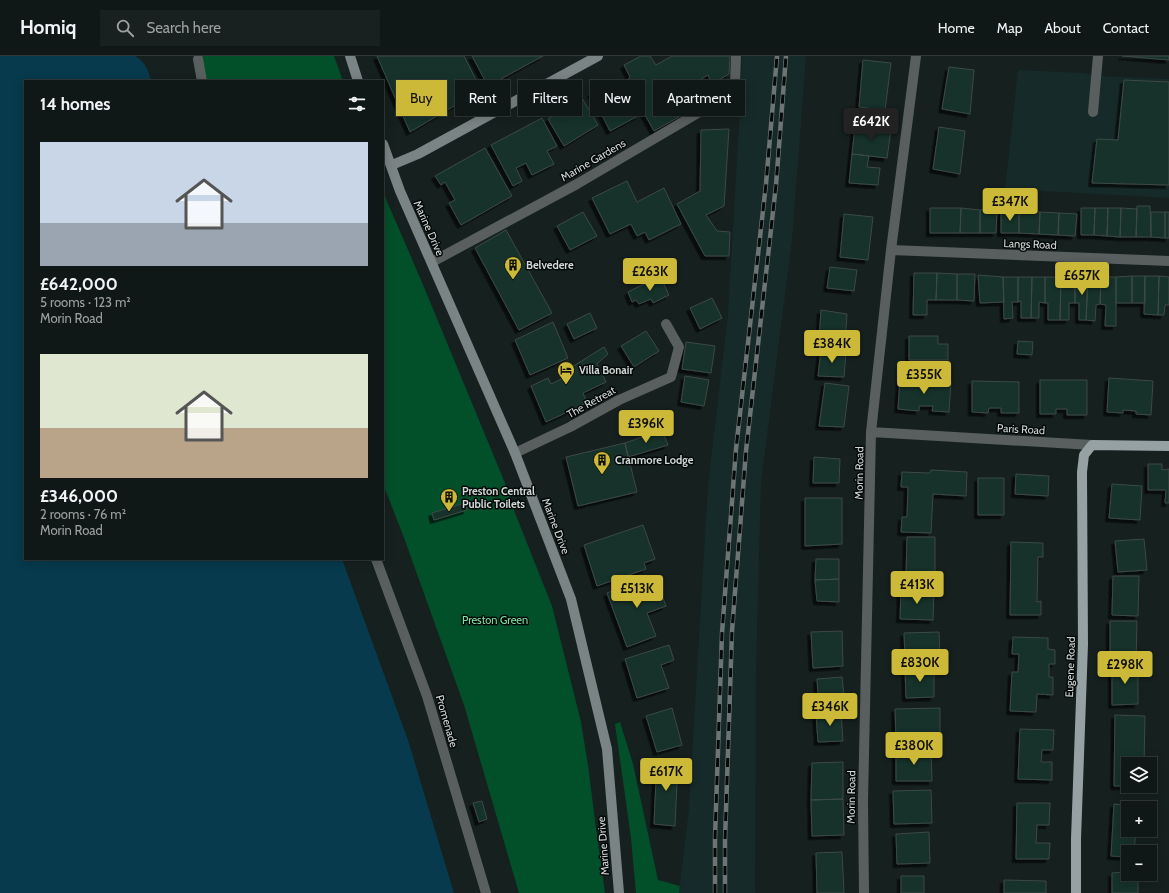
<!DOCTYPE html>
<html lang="en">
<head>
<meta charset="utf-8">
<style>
	:root { --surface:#101817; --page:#192120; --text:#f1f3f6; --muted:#9ca0a1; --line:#303736; --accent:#cdb938 }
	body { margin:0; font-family:Cabin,sans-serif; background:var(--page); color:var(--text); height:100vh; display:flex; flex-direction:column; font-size:15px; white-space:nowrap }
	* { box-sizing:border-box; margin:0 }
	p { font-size:13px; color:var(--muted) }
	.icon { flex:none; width:22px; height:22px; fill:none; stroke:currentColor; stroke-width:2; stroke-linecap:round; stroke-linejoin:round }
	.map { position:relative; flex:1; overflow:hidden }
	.side { position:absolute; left:24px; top:24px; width:360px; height:480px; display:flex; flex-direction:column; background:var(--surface); border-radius:0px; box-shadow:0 2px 10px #0003,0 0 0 1px var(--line) }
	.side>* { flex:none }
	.hud { position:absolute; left:396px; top:24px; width:380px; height:36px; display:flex; gap:8px }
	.buttons { position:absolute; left:1121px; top:701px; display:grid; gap:8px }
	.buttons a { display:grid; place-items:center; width:36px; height:36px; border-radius:0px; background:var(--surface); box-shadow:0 2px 10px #0003,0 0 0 1px var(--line); font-size:20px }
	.price { position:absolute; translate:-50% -34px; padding:0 9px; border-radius:4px; background:var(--accent); color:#111; font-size:13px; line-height:26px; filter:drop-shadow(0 1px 2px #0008) }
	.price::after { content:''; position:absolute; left:50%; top:24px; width:12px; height:9px; margin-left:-6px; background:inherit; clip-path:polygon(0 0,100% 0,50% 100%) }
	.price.on { background:#222; color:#fff }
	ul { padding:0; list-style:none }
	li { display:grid; align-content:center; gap:8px; height:212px; padding:0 16px }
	li span { display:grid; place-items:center; height:124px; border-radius:0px; color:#555 }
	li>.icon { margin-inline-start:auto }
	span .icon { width:72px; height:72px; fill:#fffc; stroke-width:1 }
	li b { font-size:17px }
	h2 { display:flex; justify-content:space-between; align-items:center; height:48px; padding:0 16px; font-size:17px }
	.pill { padding:0 14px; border-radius:0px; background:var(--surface); box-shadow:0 2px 10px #0003,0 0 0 1px var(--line); font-size:14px; line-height:36px }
	.pill.on { background:var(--accent); color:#111 }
	header { display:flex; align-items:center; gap:24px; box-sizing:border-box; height:56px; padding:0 20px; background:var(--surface); border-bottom:1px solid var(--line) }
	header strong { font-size:19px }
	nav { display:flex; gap:22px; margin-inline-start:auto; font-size:14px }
	.search { width:280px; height:36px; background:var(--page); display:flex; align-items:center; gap:10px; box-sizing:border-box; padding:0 14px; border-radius:0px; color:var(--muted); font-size:15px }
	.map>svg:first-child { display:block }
</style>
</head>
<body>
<header>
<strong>Homiq</strong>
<div class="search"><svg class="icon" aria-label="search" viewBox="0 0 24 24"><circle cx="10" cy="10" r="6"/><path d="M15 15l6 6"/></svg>Search here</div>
<nav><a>Home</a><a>Map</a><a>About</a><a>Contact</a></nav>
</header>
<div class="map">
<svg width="1169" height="837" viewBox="0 0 1169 837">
	<defs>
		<filter id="shadow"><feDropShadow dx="-3.5" dy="3.5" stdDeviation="0" flood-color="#0009"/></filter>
	</defs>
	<rect width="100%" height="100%" fill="#15201f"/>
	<path fill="#162a29" d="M742,0H806L792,184L761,426L756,615L755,837H679L689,752L708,430L728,258L740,54Z
		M1018,14L1084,17L1097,20L1169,23V142L1005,133Z"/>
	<path fill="#02502a" d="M197,0H334L343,25H202Z
		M383,136L421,224L505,427L515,457L552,550L581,666L588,709L595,765L605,837H519L464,649L403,479L383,428Z
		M620,666L633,708L658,824L680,830L679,837H636L631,782L615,668Z"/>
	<path fill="#063a4c" d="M0,0H135C146,6 148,14 151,25H25V503H342L408,684L454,837H0Z"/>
	<path fill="#14322a" stroke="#3e4945" filter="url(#shadow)" d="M377,0H464L481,34L410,76Z
		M472,0H543L488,30Z
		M641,0H650L656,9L672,0H730L729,18L712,28L708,19L684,33L693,53L654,75L626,25L630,21L624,9Z
		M1122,0H1169V4Z
		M863,4L891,7L885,54L859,51Z
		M949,11L974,14L970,58L942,53Z
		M619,23L638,60L610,75L591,37Z
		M1124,24L1169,26V129L1092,127L1097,83L1118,84Z
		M582,42L598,69L564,90L548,63Z
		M542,62L557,90L547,95L554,108L532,119L526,107L516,112L522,125L513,130L491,89Z
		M855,71L891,74L887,102L852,98Z
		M939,71L965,75L960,118L933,113Z
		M729,73L724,150L706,159L717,175L730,176L729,200H705L677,148L700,135L701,74Z
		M485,92L512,140L461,169L449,147L455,144L445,126L441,129L435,120Z
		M852,98L869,100L867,111L880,112L878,129L849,127Z
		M627,125L637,146L664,132L681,168L649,184L645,176L637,180L631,168L610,178L592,142Z
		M1137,150H1150L1151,181H1136Z
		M930,152H961L960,177H930Z
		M961,152L980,154V177H960Z
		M1081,152H1095L1094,179H1081Z
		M1095,152H1108L1107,180L1094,179Z
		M1108,152H1121L1120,181L1107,180Z
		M1121,152L1137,153L1136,181H1120Z
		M980,154H997L996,177H980Z
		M1001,155H1019V177H1001Z
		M1019,155L1040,156L1039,178L1019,177Z
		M583,156L597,180L570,194L557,170Z
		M1040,156L1059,157L1058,179L1039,178Z
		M1151,156H1165V182L1151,181Z
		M1165,156H1169V182H1165Z
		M1059,157L1077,158L1075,180L1058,179Z
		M844,158L873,161L868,204L840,201Z
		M506,174L552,257L519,274L475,192Z
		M830,211L857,214L854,235L827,232Z
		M914,217H937L936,244H927V259H913Z
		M937,217L957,218V244H936Z
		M957,218H975L974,245L957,244Z
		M978,219L1003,221L1004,246L980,247Z
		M660,220L669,239L653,247L651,243L639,248L636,244L632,246L628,236Z
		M1132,220H1145V247H1132Z
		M1132,220V247H1116V221Z
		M1145,220H1159L1158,259L1144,258Z
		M1159,220L1169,221V249H1165L1164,259H1158Z
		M1003,221H1018V246H1012L1013,262L1004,263Z
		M1018,221H1032L1031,262H1021V245L1018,246Z
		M1032,221H1045V247L1039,246V262H1031Z
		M1045,221H1061L1060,264H1048V247H1045Z
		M1061,221H1075V247H1069V264H1060Z
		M1075,221L1088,222L1086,264H1079V247H1075Z
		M1101,221L1100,248L1096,249L1095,265L1086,264L1088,222Z
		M1101,221H1116V270H1105L1106,249L1100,248Z
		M712,242L722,262L700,273L690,252Z
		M821,254L847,258L845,287L819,284Z
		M590,257L597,272L574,283L567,268Z
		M553,266L568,302L530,319L515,284Z
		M646,275L659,295L634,311L621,290Z
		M909,280H938V288H948V304H909Z
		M1018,285L1033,286L1032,299L1017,298Z
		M686,286L715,290L711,317L682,313Z
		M604,291L608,298L597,308L606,326L583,337L587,347L546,366L531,330L548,322L551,328L574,317L572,311Z
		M821,293L846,296L844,321L818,320Z
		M685,320L709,324L704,350L681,346Z
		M1109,322L1153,325L1151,359L1136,358V355L1123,354V357L1107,356Z
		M900,323L951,326L949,356L932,355L933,350H919V355L898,353Z
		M1040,324H1087V359H1067V353H1056V358H1040Z
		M972,325L1019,326V357H1001V352H989L988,357L972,356Z
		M825,327L849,330L844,371L819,370Z
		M662,374L668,389L628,401L625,387Z
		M625,387L637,436L578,450L566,401Z
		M814,401L840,403L839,427H813Z
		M1148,408H1162V414L1169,413V447H1165L1166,434H1148Z
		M931,414L967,416L966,440L933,438L931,477L901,476L902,461H907L908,431H901L902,416L930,417Z
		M1016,418L1049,420L1048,440L1015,438Z
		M978,422H1004V459H978Z
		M1112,428L1142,430L1140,464L1109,462Z
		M805,442H842V488L805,490Z
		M465,447L467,454L434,464L432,457Z
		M643,469L655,503L644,507L646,513L597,530L584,489Z
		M907,481H935V520H906Z
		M1144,483L1147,514L1118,516L1115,485Z
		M1011,486L1043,487V501H1038L1037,546L1041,545V559H1010Z
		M816,503H839V523L815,524Z
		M654,519L666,550L647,557L656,580L627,591L607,537Z
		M1113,520H1139L1138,560L1112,559Z
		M839,523V546L817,545L815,524Z
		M901,534L934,535L933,564L900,563Z
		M1110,565H1137L1136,604H1110Z
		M842,575L843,610L813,612L811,576Z
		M939,576L940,603L905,604L904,577Z
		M1013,581L1048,582V593L1055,594V608H1049V621H1053V639L1037,638L1036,656L1010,655L1012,616H1018L1019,598H1012Z
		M669,589L674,604L661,609L669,632L637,642L625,603Z
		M1112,609H1138V648L1112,649Z
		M934,612V641L906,642L905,613Z
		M842,621L845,650L819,652L817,623Z
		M672,652L682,689L657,696L646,660Z
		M940,652V682L896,683L895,653Z
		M841,656L843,685L818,686L816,657Z
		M1115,659L1145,660L1144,708H1128V730H1114Z
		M1020,673L1054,674L1053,694H1042L1041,706H1052V724L1018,723Z
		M931,694L932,725H896V695Z
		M657,703L678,705L675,770L654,768Z
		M843,706V743L811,744L812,707Z
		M931,734L932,767L894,768L893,735Z
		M843,743L844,779L812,780L811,744Z
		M482,745L487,763L479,766L473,747Z
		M1017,747H1050L1049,769H1037L1036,787H1050L1049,803H1016Z
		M1114,748L1137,750V752H1128V774H1136L1134,796H1128V801L1111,800Z
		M929,776L930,807L897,808L896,778Z
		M842,796L844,837H817L816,797Z
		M1128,816V818H1138V837H1112V817Z
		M901,820H924V837H901Z
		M1004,824L1046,825V837H1004Z"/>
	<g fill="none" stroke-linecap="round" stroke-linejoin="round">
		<path stroke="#595f5f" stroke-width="10" d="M198,3L202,25
			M1093,56L1098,0
			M891,194L1169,205
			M432,206L577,128L732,37L735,29L736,0
			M871,376L1092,389
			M515,397L570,371L619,344L671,321L679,291L666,268
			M376,503L427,640L486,837
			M864,837L863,745L871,376L891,194L916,0"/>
		<path stroke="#7b8485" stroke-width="10" d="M350,0L358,25
			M383,88L400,135L515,397L571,543L607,693L619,837
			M392,109L418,98L598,0"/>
		<path stroke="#95a1a3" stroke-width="10" d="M1076,837V783L1083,588L1082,416L1084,399L1092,389L1169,390"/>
		<g stroke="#6c7574" stroke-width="4.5">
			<path id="rail" d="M715,837V782L722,577L736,393L766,128L777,0
				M725,837V785L732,575L746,395L776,129L786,0"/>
		</g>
		<use href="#rail" stroke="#050908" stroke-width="3" stroke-dasharray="9" stroke-linecap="butt"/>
	</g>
	<defs>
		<g id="building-pin" transform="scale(0.9)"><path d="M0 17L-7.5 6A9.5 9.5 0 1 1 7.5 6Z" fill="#cdb938" stroke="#050908"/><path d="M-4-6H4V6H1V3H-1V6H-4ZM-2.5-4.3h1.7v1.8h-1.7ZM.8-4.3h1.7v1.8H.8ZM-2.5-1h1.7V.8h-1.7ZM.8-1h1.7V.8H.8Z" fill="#111"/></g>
		<g id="hotel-pin" transform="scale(0.9)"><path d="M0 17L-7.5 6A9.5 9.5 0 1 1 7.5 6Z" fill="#cdb938" stroke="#050908"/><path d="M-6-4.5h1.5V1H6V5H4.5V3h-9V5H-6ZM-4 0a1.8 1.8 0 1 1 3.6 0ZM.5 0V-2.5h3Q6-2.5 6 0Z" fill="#111"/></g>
	</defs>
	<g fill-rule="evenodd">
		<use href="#building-pin" x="513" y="209"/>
		<use href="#hotel-pin" x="566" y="314"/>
		<use href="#building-pin" x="602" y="404"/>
		<use href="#building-pin" x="449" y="441"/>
	</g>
	<g text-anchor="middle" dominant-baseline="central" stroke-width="3" stroke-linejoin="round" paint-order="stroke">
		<g font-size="11" fill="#d1d8d7" stroke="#050908">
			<text transform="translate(593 104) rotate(-30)">Marine Gardens</text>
			<text transform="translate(429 172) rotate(66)">Marine Drive</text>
			<text transform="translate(1030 188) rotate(2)">Langs Road</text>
			<text transform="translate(591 346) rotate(-29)">The Retreat</text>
			<text transform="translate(1021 373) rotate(3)">Paris Road</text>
			<text transform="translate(859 417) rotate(-89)">Morin Road</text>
			<text transform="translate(556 470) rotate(69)">Marine Drive</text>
			<text transform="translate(1070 611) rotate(-88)">Eugene Road</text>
			<text transform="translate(447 665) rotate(74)">Promenade</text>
			<text transform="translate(851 741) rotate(-89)">Morin Road</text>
			<text transform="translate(603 790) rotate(-94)">Marine Drive</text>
		</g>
		<g font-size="11" font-weight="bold" fill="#d1d8d7" stroke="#050908" text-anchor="start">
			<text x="526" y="209">Belvedere</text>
			<text x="579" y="314">Villa Bonair</text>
			<text x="615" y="404">Cranmore Lodge</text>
			<text x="462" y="435">Preston Central<tspan x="462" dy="13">Public Toilets</tspan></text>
		</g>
		<g font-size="11" fill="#80e2a3" stroke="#050908">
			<text x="495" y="564">Preston Green</text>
		</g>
	</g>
</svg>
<div class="buttons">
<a><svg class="icon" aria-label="layers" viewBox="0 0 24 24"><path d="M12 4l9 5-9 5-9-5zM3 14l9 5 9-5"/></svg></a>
<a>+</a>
<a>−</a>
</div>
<b class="price on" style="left:871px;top:86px">£642K</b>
<b class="price" style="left:1010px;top:166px">£347K</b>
<b class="price" style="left:650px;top:236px">£263K</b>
<b class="price" style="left:1082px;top:240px">£657K</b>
<b class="price" style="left:832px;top:308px">£384K</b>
<b class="price" style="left:924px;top:339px">£355K</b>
<b class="price" style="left:646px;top:388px">£396K</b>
<b class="price" style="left:917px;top:549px">£413K</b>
<b class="price" style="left:637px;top:553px">£513K</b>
<b class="price" style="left:920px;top:627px">£830K</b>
<b class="price" style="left:1125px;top:629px">£298K</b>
<b class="price" style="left:830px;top:671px">£346K</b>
<b class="price" style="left:914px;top:710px">£380K</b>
<b class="price" style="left:666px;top:736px">£617K</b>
<div class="hud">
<a class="pill on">Buy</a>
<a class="pill">Rent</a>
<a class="pill">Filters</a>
<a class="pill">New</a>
<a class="pill">Apartment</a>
</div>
<section class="side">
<h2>14 homes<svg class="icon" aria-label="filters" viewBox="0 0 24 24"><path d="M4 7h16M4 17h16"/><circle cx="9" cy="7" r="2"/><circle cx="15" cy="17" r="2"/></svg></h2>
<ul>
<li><span style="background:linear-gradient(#c9d6e8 65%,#9aa5b1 0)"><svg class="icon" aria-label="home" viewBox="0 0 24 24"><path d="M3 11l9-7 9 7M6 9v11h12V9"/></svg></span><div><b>£642,000</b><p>5 rooms · 123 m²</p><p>Morin Road</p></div></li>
<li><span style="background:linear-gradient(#dfe7d0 60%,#b9a48a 0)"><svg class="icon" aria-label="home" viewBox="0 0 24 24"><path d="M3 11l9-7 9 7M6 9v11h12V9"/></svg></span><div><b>£346,000</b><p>2 rooms · 76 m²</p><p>Morin Road</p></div></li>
</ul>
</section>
</div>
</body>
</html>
